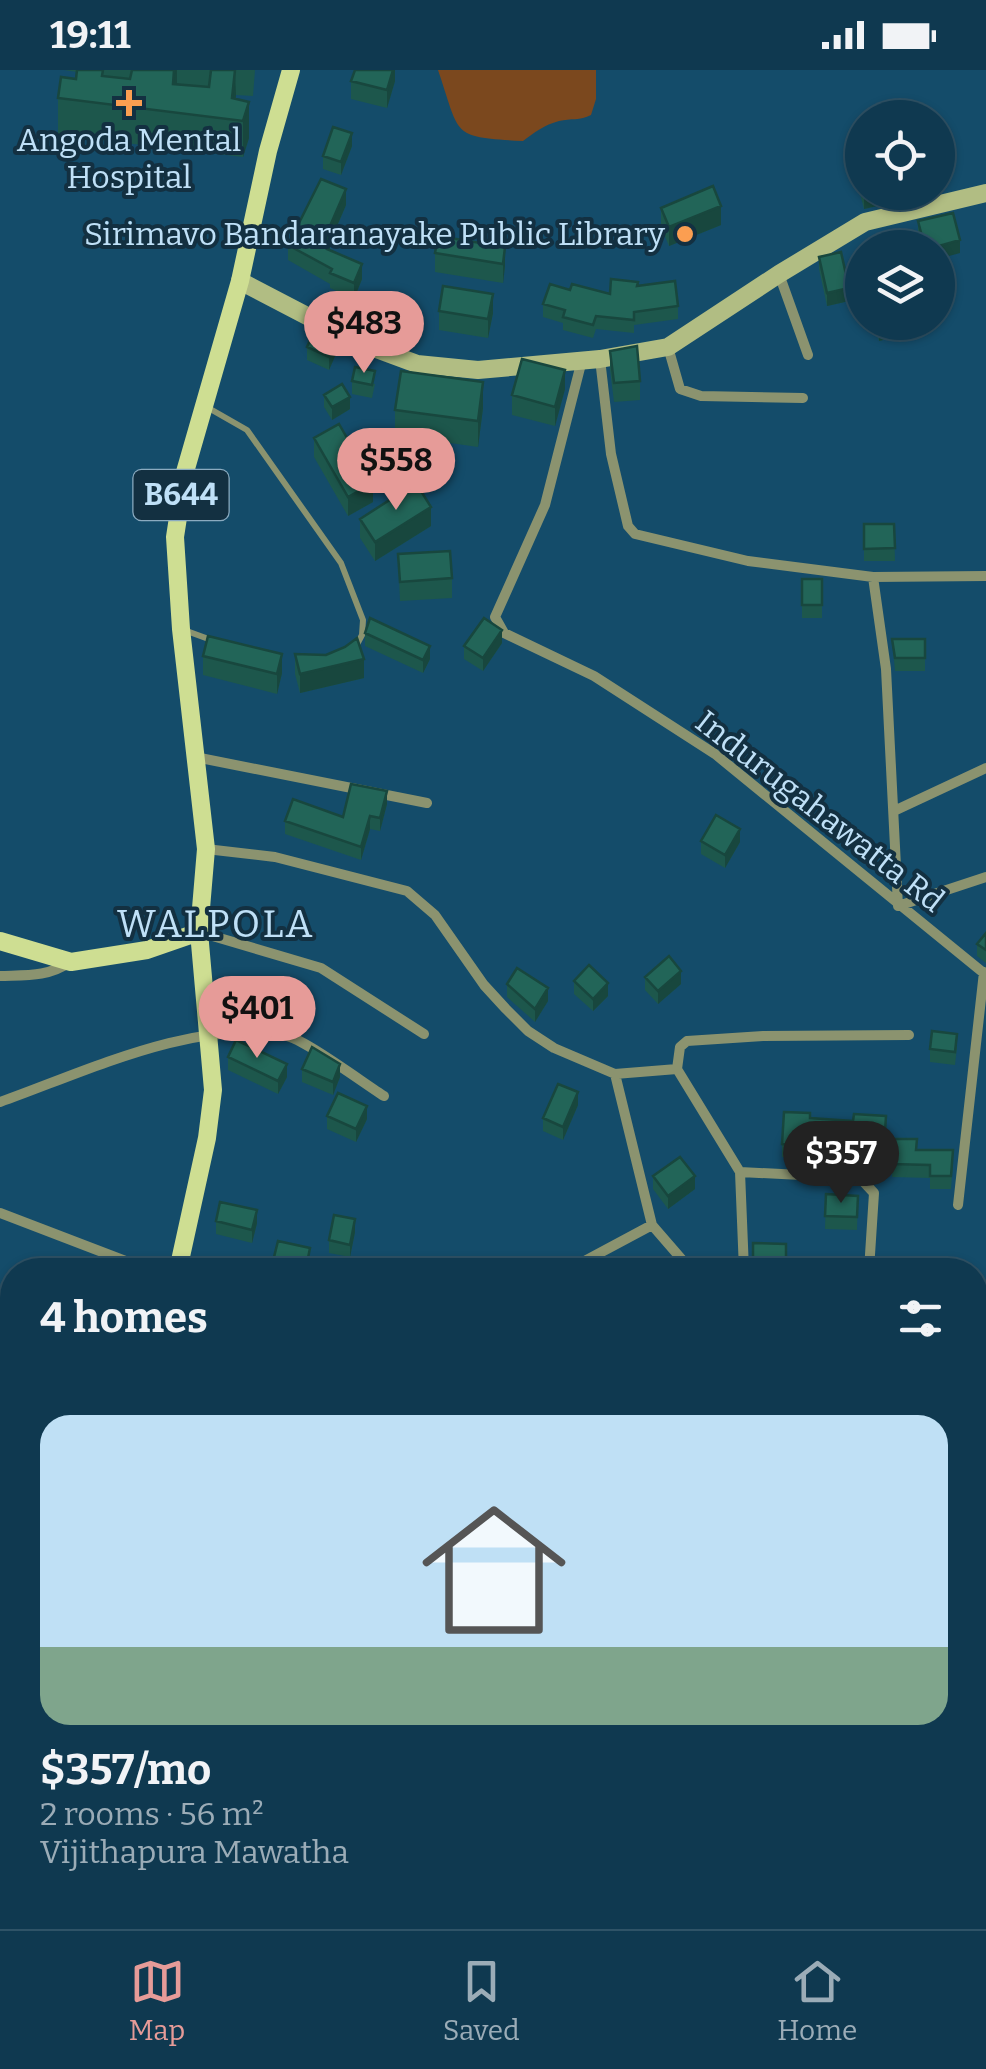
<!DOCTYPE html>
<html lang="en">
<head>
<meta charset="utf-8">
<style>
	:root { --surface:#0f3950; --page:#1d445a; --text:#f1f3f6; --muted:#9bacb7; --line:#2f5367; --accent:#e69b98 }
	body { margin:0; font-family:Bitter,serif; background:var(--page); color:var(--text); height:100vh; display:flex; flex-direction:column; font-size:38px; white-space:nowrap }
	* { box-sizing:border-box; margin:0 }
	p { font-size:32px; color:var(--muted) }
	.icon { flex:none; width:55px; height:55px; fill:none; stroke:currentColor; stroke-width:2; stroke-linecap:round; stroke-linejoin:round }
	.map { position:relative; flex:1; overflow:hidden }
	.details { position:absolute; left:0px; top:1188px; width:988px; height:672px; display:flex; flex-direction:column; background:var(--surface); border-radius:40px 40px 0 0; box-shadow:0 2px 8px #0004,0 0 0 2px var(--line) }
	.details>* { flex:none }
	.tools { position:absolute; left:845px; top:30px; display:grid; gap:20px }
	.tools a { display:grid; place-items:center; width:110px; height:110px; border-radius:50%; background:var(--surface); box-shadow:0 2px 8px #0004,0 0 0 2px var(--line); font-size:50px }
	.price { position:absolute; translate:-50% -85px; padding:0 22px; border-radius:35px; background:var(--accent); color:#111; font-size:32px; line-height:65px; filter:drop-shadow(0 2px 5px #0008) }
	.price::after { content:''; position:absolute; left:50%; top:60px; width:30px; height:22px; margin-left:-15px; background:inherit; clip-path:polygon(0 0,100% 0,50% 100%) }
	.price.selected { background:#222; color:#fff }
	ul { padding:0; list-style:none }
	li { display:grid; align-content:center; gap:20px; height:530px; padding:0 40px }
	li+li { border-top:2px solid var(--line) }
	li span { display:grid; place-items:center; height:310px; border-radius:30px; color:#555 }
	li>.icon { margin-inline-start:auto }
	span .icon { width:180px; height:180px; fill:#fffc; stroke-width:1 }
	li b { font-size:42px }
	h2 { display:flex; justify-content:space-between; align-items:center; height:120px; padding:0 40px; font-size:42px }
	.status { display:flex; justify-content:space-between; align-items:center; height:70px; padding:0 50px; background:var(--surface); direction:ltr }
	.status svg { height:28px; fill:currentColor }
	.dock { display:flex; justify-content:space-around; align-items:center; height:140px; border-top:2px solid var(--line); background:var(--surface); font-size:28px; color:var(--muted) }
	.dock a { display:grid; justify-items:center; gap:5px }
	.dock .selected { color:var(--accent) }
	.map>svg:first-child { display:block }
</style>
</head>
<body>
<div class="status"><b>19:11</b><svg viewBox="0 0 49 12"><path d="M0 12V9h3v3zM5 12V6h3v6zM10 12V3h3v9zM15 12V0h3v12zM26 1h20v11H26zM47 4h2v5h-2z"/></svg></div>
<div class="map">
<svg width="986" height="1859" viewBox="0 0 986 1859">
	<rect width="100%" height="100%" fill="#144c6a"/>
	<path fill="#7b481e" d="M438,0H596V29L591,45C580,51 571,48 559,51C544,55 535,62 523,71C450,67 461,67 438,0Z"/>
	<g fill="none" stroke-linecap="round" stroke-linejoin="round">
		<path stroke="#8b936f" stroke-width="6" d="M205,336L247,360L341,493L363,550L362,565L355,578
			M184,560L214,571"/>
		<path stroke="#8b936f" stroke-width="10" d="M779,204L808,285
			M668,277L680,319L701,326L803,328
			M600,289L611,384L628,456L635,464L748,491L873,507L986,506
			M582,290L545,435L495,547L504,563L594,606L715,684L986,905
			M873,507L886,599L898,836L986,807
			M195,687L427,733
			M894,741L986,698
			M206,779L275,787L407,821L435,845L484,915L506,939L528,961L554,978L615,1004L677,999L740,1102L744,1200
			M199,862L321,898L424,964
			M0,906C26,905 48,907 70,892
			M677,999L680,977L687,971L763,966L909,965
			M615,1004L652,1155
			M0,1032C85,1002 197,947 287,966C304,969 365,1014 384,1026
			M740,1102L860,1108L874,1123L869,1200
			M958,1135L984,902
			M0,1143L149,1200
			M568,1200L652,1155L691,1200
			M0,1302L12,1301
			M975,1403H986
			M0,1415L12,1417
			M0,1507L12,1511
			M975,1559L986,1583
			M0,1628L12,1635
			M975,1781L986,1771
			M0,1819L12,1832
			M27,1848L38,1859
			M929,1848L931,1859
			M188,1859L216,1848
			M618,1859L619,1848"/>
		<path stroke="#b1bd83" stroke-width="18" d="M240,211L355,271L417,294L478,300L600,289L668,277L779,204L865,152L986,123"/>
		<path stroke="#cede92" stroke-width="18" d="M0,871L71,892L147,880L199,862
			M178,1200L207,1068L213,1020L199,862L206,779L181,559L175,467L185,402L240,211L268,81L291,0
			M0,1696L12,1688"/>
	</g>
	<path fill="#1d574c" d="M64,0H255L253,26L236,25L235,28L249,32V68L243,87L58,65V28L76,9L77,2Z
		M395,0V11L387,38L351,29V11Z
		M352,76L341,105L323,99V86Z
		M854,88L919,122V126L864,139L854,101Z
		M346,135L330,173V180L362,209L354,229L330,218V214L288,190V175Z
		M661,138L721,155L669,176L661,157Z
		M918,151L960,183L938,178H922L918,164Z
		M505,177V196L503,213L435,202V183Z
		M819,187L849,231L827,236L819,199Z
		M637,216L678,236V249L634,255V263L596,259L593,268L563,260V253L543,247V234L570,220L610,224Z
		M439,241L493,243L488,268L439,260Z
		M874,252H902V265L879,271Z
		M307,277H339L329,300L307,290Z
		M610,281L640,311V330L614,332L610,300Z
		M352,311L375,314L372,328L352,324Z
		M565,319L555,356L512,345V325Z
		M324,325L350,339L332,350L324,337Z
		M483,338L478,377L395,365V340Z
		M314,368L373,432L348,446L314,387Z
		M360,449L431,456L375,491L360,468Z
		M864,454H894L895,491H864Z
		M398,484L452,508V528L400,531Z
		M802,509H822V548H802Z
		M365,563L430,589L423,603L365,576Z
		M892,569H925V601H895Z
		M502,573L483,601L464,589V576Z
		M295,584L364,608L300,623L295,604Z
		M203,586L282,603L277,624L203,605Z
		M387,734L380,761L370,759L361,790L285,764V751L343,747Z
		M701,771L740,772L725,798L701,784Z
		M986,863V893L977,886V874Z
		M645,907L681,914L658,934L645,920Z
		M574,911L608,926L593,941L574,924Z
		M507,914L548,931L535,952L507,927Z
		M957,977L955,995L930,992V979Z
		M228,987L287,1007L278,1024L228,1000Z
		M302,999L340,1007L333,1025L302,1012Z
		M578,1035L563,1070L543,1061V1048Z
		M327,1046L367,1049L356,1072L327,1059Z
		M810,1048L853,1051L886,1059L884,1091L809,1086L808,1088L782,1087V1074Z
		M893,1069L916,1080L953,1092L951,1119H930V1108L892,1107Z
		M653,1106L695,1119L668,1139L653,1119Z
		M826,1124L858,1126L857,1160L825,1159Z
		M216,1151L257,1153L252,1173L216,1164Z
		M355,1162L350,1187L329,1183V1170Z
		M753,1173L786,1174V1200H753Z
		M273,1191H310L308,1200H273Z
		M0,1302H12V1342H0Z
		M0,1447L12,1453V1493L0,1487Z
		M986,1634V1677L981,1680L975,1669V1639Z
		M986,1780L983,1827L976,1796V1783Z"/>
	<path fill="#18473e" d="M174,0H177V18L173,14Z
		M235,0L236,25L234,50L232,28Z
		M393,0H395V11L387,38V20Z
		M249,32V68L243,87V51Z
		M352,63V76L341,105V92Z
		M346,119V135L328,177L330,173V189L324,170Z
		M881,122H919V126L864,139V126Z
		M721,136V155L669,176V157Z
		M960,170V183L938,189V178H932Z
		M505,177V196L503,213V194Z
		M362,194V209L354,229V213Z
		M849,218V231L827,236V223Z
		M493,224V243L488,268V249Z
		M902,252V265L879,271V258Z
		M339,264V277L329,300V287Z
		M565,300V319L555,356V337Z
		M483,312V338L478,377V351Z
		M350,327V339L332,350V337Z
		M373,413V432L348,446V427Z
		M431,437V456L375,491V472Z
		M502,560V573L483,601V588Z
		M430,576V589L423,603V590Z
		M282,584V603L277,624V604Z
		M364,589V608L300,623V604Z
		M387,721V734L380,761V748Z
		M370,746V759L361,790V777Z
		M740,759V772L725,798V785Z
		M681,901V914L658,934V921Z
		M608,913V926L593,941V929Z
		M548,918V931L535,952V939Z
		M287,994V1007L278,1024V1011Z
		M340,994V1007L333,1025V1012Z
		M578,1022V1035L563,1070V1057Z
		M367,1036V1049L356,1072V1059Z
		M695,1106V1119L668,1139V1126Z
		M257,1140V1153L252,1173V1160Z
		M355,1149V1162L350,1187V1175Z
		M986,1664V1677L981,1680V1667Z
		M983,1814H986V1827H983Z
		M939,1848H957V1852L939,1856Z"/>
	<path fill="#226558" stroke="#18473e" stroke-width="2.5" d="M77,0H103L102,6L130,9L132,0H174L173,14L209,17L211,0H235L232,28L249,32L243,51L58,28L61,7L76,9Z
		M355,0H393L387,20L351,11Z
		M333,57L352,63L341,92L323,86Z
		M862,86V121L854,88Z
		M321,109L346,119L324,170L330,173L327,179L362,194L354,213L330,203L332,199L288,175Z
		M713,116L721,136L669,157L661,138Z
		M863,122H881L864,126Z
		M953,143L960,170L932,178H925L918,151Z
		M438,166L505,177L503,194L435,183Z
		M896,166L900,178H866L865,176Z
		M841,182L849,218L827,223L819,187Z
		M611,209L638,212L637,216L675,211L678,236L634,242V250L596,246L593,255L563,247L565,240L543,234L550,214L570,220L572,214L610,224Z
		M443,216L493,224L488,249L439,241Z
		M877,252H899L879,258Z
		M318,253L339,264L329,287L307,277Z
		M637,276L640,311L614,313L610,281Z
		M522,289L565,300L555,337L512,325Z
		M355,297L375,301L372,315L352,311Z
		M401,301L483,312L478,351L395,340Z
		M342,314L350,327L332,337L324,325Z
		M339,354L373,413L348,427L314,368Z
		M416,413L431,437L375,472L360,449Z
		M864,454H894L895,478L864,479Z
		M450,481L452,508L400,512L398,484Z
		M802,509H822V535H802Z
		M370,548L430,576L423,590L365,563Z
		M484,548L502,560L483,588L464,576Z
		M208,566L282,584L277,604L203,586Z
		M357,568L364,589L300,604L295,584L326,585L345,577Z
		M892,569H925V588H895Z
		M351,714L387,721L380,748L370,746L361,777L285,751L293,729L343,747Z
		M716,745L740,759L725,785L701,771Z
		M986,863V880L977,874Z
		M669,886L681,901L658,921L645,907Z
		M589,895L608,913L593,929L574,911Z
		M517,898L548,918L535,939L507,914Z
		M932,961L957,964L955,982L930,979Z
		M236,970L287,994L278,1011L228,987Z
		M312,977L340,994L333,1012L302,999Z
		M558,1014L578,1022L563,1057L543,1048Z
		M338,1023L367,1036L356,1059L327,1046Z
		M784,1042L810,1043V1048L853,1051L854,1044L886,1046L884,1078L809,1073L808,1076L782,1074Z
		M893,1069H917L916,1080H953L951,1106H930V1095L892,1094Z
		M680,1087L695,1106L668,1126L653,1106Z
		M826,1124L858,1126L857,1147L825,1146Z
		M220,1132L257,1140L252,1160L216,1151Z
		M334,1145L355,1149L350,1175L329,1170Z
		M278,1171L310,1178L306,1198L273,1191Z
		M753,1173L786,1174V1197L753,1196Z
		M0,1302H12V1329H0Z
		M0,1447L12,1453V1480L0,1474Z
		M985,1633L986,1664L981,1667L975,1656V1639Z
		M986,1780V1814H983L976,1783Z"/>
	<g fill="#fb9e51" stroke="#133041" stroke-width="4">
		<path d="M124 18h10v10h10v10h-10v10h-10v-10h-10v-10h10z"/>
		<circle cx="685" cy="164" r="10"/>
	</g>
	<g text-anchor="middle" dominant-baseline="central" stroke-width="8" stroke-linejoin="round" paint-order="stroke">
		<rect fill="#133041" stroke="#8babc0" stroke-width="2.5" x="133.5" y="400" width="95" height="50" rx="8"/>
		<g font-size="30" font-weight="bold" fill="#bfe0f7">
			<text x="181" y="425">B644</text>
		</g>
		<g font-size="32" fill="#bfe0f7" stroke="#133041">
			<text x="129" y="70">Angoda Mental<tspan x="129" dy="37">Hospital</tspan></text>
			<text x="665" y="164" text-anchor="end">Sirimavo Bandaranayake Public Library</text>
		</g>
		<g font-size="32" fill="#bfe0f7" stroke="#133041">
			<text transform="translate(820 741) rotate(38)">Indurugahawatta Rd</text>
		</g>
		<g font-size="38" letter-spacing="2.5" fill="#bfe0f7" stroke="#133041">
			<text x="216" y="854">WALPOLA</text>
		</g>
	</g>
</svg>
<div class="tools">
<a><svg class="icon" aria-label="locate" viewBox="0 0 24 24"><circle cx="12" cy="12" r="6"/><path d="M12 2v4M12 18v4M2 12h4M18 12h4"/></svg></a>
<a><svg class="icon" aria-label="layers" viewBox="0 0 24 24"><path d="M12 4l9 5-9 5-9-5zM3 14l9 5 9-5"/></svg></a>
</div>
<b class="price" style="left:364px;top:306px">$483</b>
<b class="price" style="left:396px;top:443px">$558</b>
<b class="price" style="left:257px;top:991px">$401</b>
<b class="price selected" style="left:841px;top:1136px">$357</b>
<section class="details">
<h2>4 homes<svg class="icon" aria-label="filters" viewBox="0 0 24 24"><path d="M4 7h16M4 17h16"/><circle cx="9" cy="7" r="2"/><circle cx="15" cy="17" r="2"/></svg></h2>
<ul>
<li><span style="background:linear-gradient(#bfe0f5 75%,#7fa58c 0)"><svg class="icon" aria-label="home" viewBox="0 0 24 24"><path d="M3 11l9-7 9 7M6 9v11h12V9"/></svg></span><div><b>$357/mo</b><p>2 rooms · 56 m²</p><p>Vijithapura Mawatha</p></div></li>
</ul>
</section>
</div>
<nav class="dock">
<a class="selected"><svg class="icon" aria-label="map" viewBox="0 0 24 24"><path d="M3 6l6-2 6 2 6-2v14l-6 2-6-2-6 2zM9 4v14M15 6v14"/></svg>Map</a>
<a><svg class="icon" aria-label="saved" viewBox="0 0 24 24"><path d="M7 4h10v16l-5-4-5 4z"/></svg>Saved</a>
<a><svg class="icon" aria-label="home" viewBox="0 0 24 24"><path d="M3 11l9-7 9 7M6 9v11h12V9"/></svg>Home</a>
</nav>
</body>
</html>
